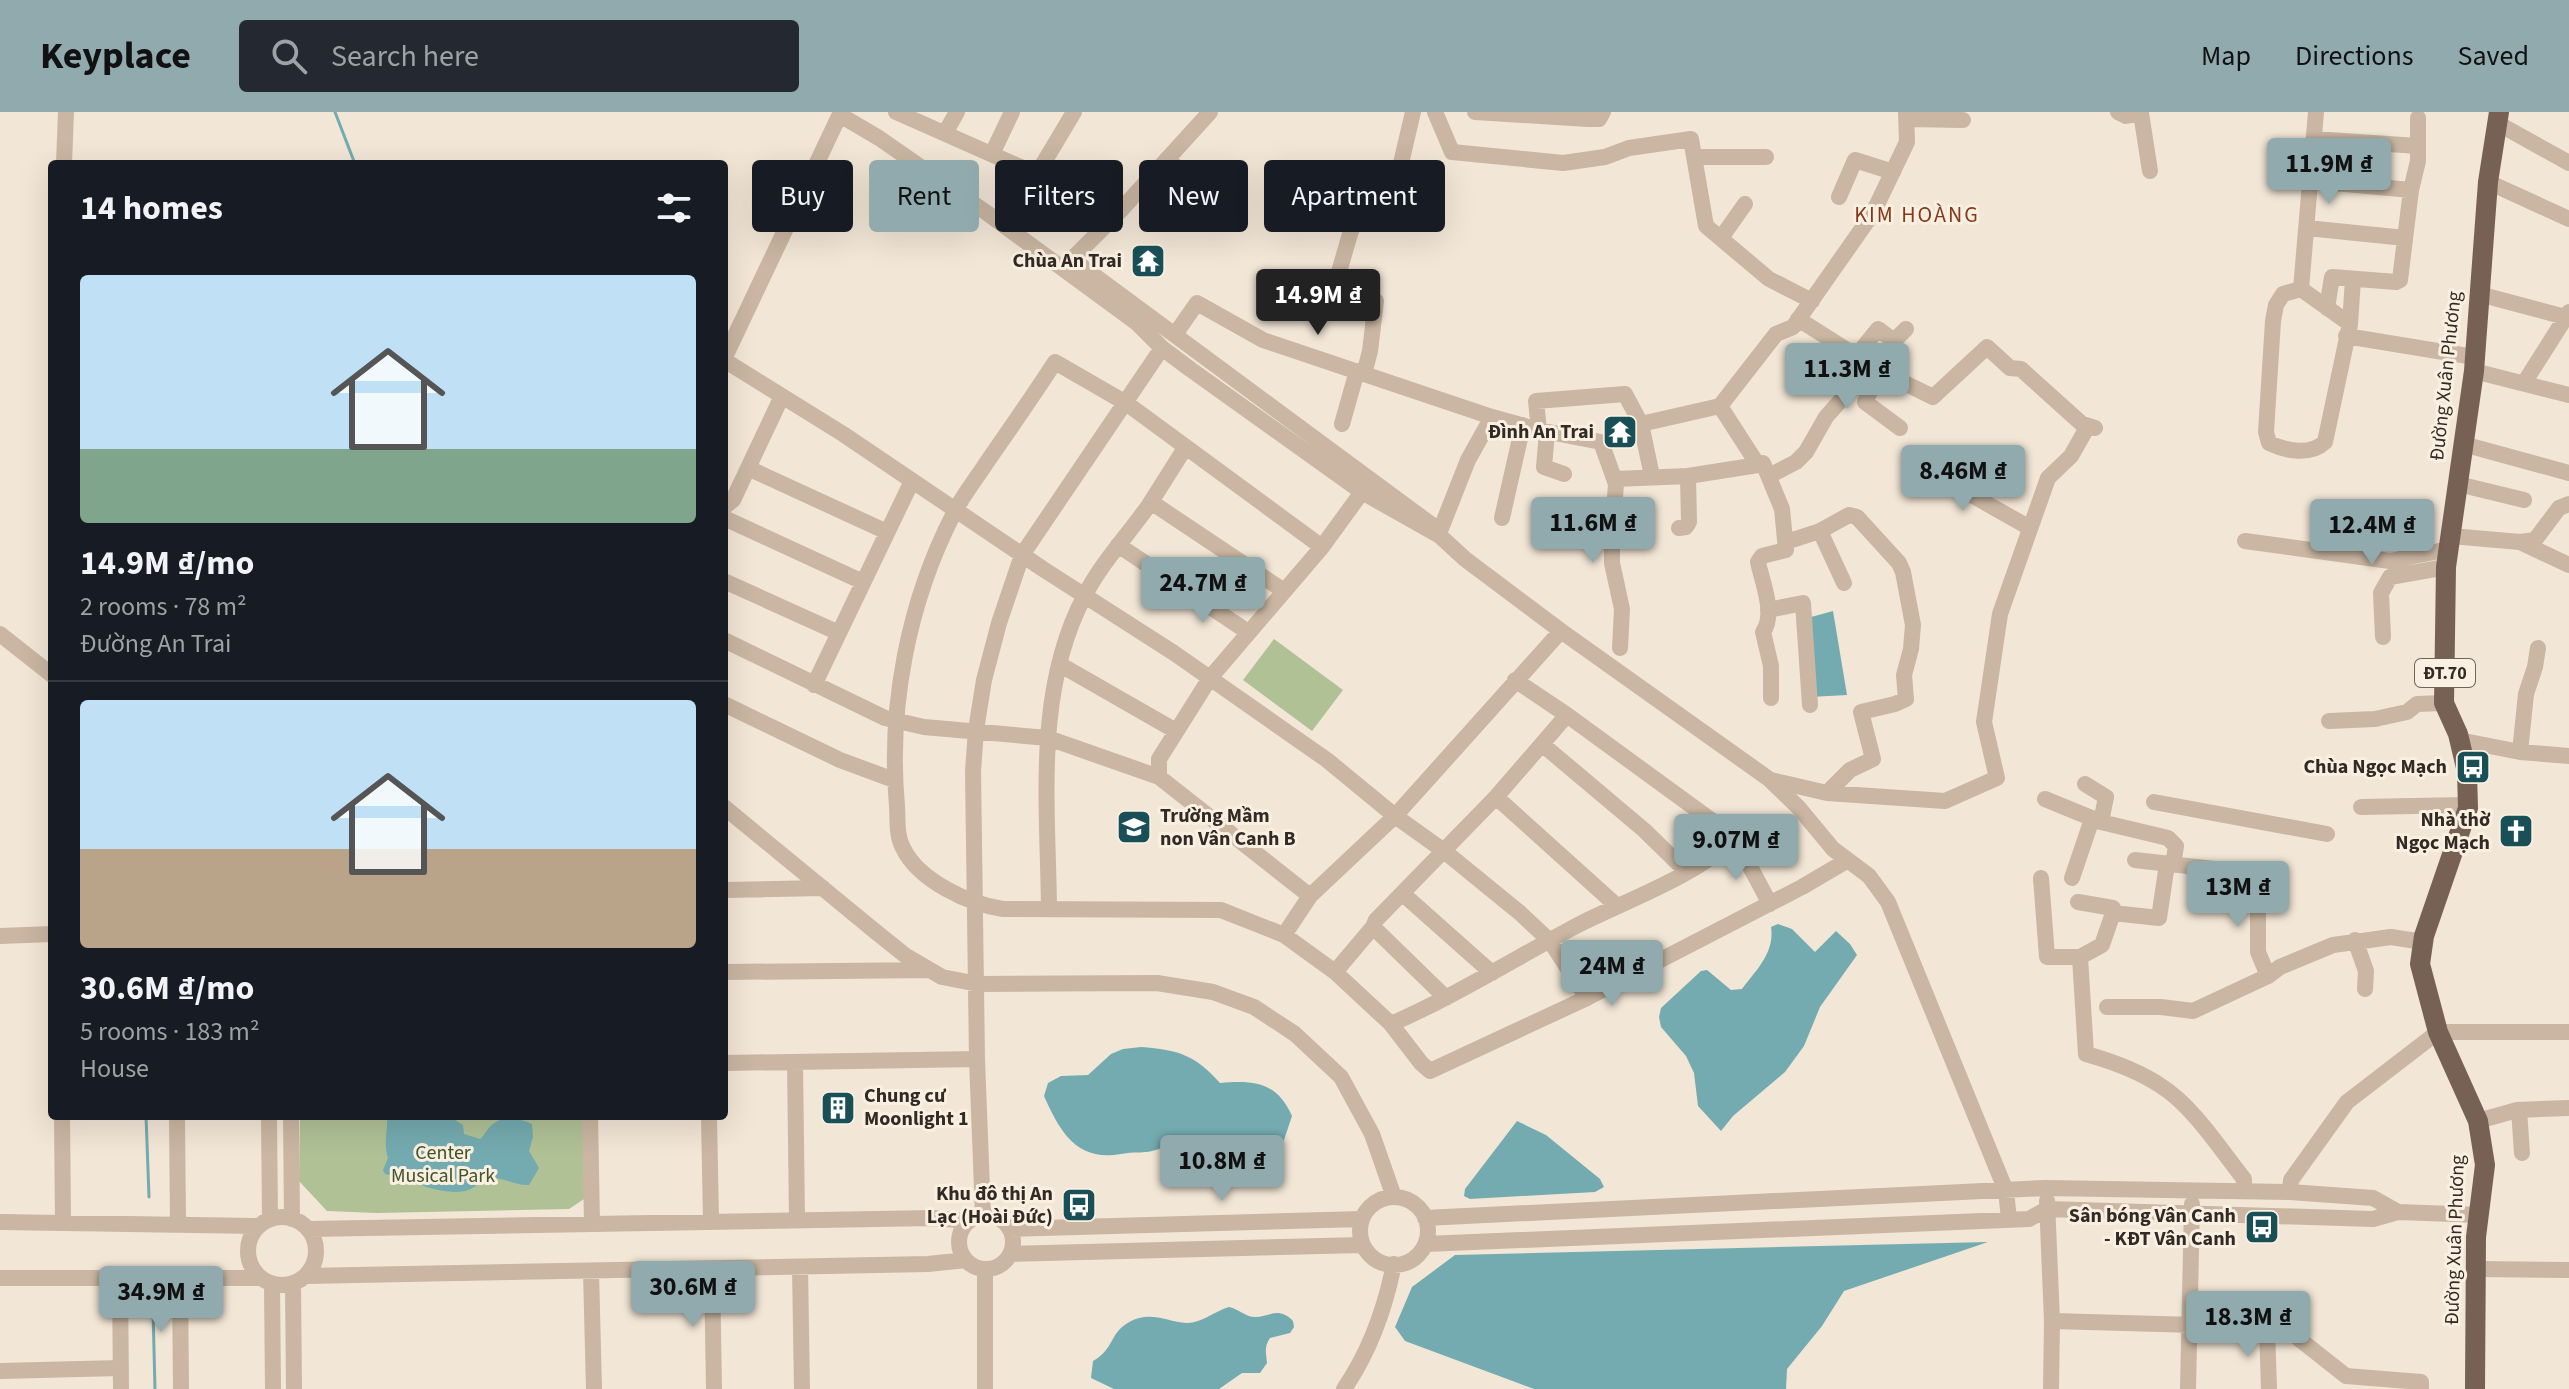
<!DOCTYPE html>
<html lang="en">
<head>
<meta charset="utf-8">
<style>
	:root { --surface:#171b24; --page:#242831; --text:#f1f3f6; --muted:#9ea1a6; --line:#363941; --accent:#90aaae }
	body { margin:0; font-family:"Source Sans 3",sans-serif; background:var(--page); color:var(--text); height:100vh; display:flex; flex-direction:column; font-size:30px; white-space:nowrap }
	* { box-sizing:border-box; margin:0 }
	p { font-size:26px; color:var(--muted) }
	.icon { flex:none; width:44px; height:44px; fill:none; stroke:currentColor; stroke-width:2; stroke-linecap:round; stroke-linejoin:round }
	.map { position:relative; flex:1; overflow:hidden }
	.side { position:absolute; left:48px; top:48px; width:680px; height:960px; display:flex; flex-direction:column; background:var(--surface); border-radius:8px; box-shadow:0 8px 32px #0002 }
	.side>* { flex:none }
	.hud { position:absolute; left:752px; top:48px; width:760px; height:72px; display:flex; gap:16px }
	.price { position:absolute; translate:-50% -68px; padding:0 18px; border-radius:8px; background:var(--accent); color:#111; font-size:26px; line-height:52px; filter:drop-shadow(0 2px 4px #0008) }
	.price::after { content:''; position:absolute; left:50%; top:48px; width:24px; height:18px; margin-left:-12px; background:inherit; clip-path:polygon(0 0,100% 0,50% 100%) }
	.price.selected { background:#222; color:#fff }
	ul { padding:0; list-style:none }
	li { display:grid; align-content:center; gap:16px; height:424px; padding:0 32px }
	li+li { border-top:2px solid var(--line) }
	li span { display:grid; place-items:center; height:248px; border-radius:8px; color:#555 }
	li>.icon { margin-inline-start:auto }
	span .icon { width:144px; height:144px; fill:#fffc; stroke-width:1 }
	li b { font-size:34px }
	h2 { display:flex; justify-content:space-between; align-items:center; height:96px; padding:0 32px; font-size:34px }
	.tag { padding:0 28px; border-radius:8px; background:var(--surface); box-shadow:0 8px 32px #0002; font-size:28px; line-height:72px }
	.tag.selected { background:var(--accent); color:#111 }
	header { display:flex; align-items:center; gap:48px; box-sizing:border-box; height:112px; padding:0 40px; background:var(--accent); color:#111 }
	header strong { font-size:38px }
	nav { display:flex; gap:44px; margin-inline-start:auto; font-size:28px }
	.search { width:560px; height:72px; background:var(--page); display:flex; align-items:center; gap:20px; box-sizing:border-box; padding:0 28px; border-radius:8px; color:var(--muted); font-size:30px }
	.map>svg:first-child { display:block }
</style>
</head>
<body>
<header>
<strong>Keyplace</strong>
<div class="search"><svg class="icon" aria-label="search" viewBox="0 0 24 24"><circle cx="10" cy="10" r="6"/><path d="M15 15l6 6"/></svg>Search here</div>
<nav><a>Map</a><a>Directions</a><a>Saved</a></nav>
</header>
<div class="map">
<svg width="2569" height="1277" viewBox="0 0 2569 1277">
	<rect width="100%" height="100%" fill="#f2e6d6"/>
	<path fill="#b0c196" d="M1274,527L1343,578L1312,619L1243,568Z
		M300,1004H585L587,1085L569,1097L377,1101L327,1099L299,1069Z"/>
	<path fill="#74abb0" d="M1833,499L1847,583L1810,585L1804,507Z
		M1778,812L1792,817L1815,840L1836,819L1850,832L1857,843L1820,895L1804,934L1785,960L1733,1004L1721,1019L1698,994L1694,961L1686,944L1661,915L1659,905L1661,896L1701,859L1707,858L1731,878L1742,877C1756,858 1775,841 1771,815Z
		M1141,935C1179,938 1195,943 1220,971C1254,968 1277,970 1292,1004L1284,1028C1271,1035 1266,1029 1255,1025C1247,1029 1242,1037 1234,1040C1211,1049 1184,1047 1164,1035C1143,1044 1139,1038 1121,1042C1077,1050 1060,1020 1044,984L1048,971L1061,964L1088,963L1111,942L1123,937Z
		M387,1004H449L463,1013L464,1022L480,1027C484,1024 485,1020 488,1017C500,1002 517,1005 532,1012L533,1025L529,1039L539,1056L529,1073C517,1074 505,1066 492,1066C480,1067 476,1077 465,1079C437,1084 412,1067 385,1062L383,1058L388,1046C383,1031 388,1019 387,1004Z
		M1517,1009L1546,1023L1600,1067L1604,1075L1595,1080L1470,1087L1464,1084L1465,1077Z
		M1988,1130L1844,1179L1822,1214L1787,1257L1786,1277H1534L1405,1229L1395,1215L1412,1175L1455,1143Z
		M1229,1195C1239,1197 1245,1205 1255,1205C1270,1205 1278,1194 1293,1209L1294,1215L1290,1221L1270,1226C1264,1235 1266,1240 1267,1251L1260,1261H1242L1219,1277H1114L1091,1266L1093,1249C1115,1237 1109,1220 1131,1209C1152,1199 1167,1210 1187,1211C1202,1211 1215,1199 1229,1195Z"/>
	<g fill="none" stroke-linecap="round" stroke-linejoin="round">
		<path stroke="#74abb0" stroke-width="3" d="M335,0L355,52
			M146,1004L149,1085
			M153,1198L155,1277"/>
		<path stroke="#cab6a2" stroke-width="16" d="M896,0L1120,99
			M1435,0L1452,40L1563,51L1605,45L1629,36L1691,27L1706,114L1769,167L1812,189
			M1475,0L1588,7H1599L1603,0
			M2118,0L2126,4L2141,1L2150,59
			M840,3L879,26L987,101L1137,211L1162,236L1190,257L1362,380L1440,424L1465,447L1561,519L1769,667L1799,696L1833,737L1869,764L1888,790L2006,1079L2009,1107
			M1907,7L1963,8
			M2497,11L2569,51
			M945,21L957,0
			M2314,27L2418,34
			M992,42L1012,0
			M1694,45H1766
			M1167,47L1225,97
			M64,52L66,0
			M1037,62L1074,0
			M2312,69L2411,78
			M2488,70L2569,107
			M2361,73L2363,31
			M1839,85L1855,48L1893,60
			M2307,116L2405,126
			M1721,126L1745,92
			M1072,147L1440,419L1468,348L1492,305
			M1066,153L1120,99L1210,0
			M2301,177L2316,0
			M2479,182L2569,206
			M2327,196L2332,165L2396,170L2400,168L2411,78L2418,49V6
			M1328,198L1350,122L1374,59L1380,58L1398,64L1413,0
			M1798,207L1880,259L1933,285L1987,235L2010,256L2021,257L2082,312L2095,316
			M2350,212L2301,177L2283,182L2276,193L2273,209L2266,320L2269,331C2286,339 2310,344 2325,330L2350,212L2353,167
			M1176,221L1197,191L1263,228L1492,305L1539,318L1601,330L1616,372L1612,426V451L1622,497L1620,536
			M2346,224L2474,245
			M1857,243L1878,217L1894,229L1906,217
			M724,247L841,0
			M724,248L843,322L1043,457L1174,541L1327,648L1395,704L1444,739L1520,801L1550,829L1587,886
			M1880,259L1865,290L1900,316
			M2474,259L2569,283
			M1364,262L1370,239L1376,189
			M2524,271L2569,200
			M1720,294L1758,353L1763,351L1782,397L1786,438L1762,444L1758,450C1762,470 1776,502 1763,520L1771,554V586
			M1342,312L1357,259
			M1641,312L1720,294L1776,222L1793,215L1873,101L1907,30L1906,0
			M1539,318L1536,289L1625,282L1641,312L1652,364
			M1547,320L1544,355L1564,362
			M2463,332L2569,361
			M1915,351L2030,416
			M748,356L887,420
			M1769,364L1796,350L1806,340L1826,305L1842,287L1866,250
			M1615,367L1688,364L1758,353
			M2458,372L2524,388
			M1151,390L1284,479
			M724,395L733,388L782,284
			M724,406L863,470
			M1502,406L1523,313
			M1679,416L1686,415L1689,410L1688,364
			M1820,419L1849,403L1857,405L1899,451L1903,460L1913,513L1911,537L1904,563L1906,587L1895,592L1861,600L1873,647L1850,658L1827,681
			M2451,424L2520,430L2535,428L2559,396L2569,392
			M2245,429L2390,449L2449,437
			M1786,430L1820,419L1844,471
			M2520,430L2569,453
			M1118,433L1248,520
			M1322,435L1126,291L1055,250C1033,284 1010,317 987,350C976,367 963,383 954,401C908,490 888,595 897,694C898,708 896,723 903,736C919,769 969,792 1003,797L1221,798L1284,823L1335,860L1391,912L1421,951L1430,959L1587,886L1802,775L1848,748
			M724,469L839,521
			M1768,498L1803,491L1810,593
			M0,522L52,563
			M2383,525L2381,481L2390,465L2446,455
			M724,528L885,606L924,615L1048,626L1159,665L1310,784L1284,823
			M1059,552L1176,619
			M814,573L912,369
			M724,592L840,648L894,668
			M2329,609L2375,607L2407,600L2417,592L2444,591
			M2459,628L2520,640L2569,644
			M1543,633L1644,718L1687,760
			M2520,640L2526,582L2535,555L2538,536
			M1159,665V647L1210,566L1322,435L1362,380
			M1771,668L1827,681L1945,689L1997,666L1984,610L2000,502L2048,366L2071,344L2088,314
			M2085,672L2106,685L2101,710
			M1496,685L1617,794
			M2045,687L2101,710L2168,726L2176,734L2173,753
			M2154,690L2327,722
			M724,695L876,820L906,844L942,865L978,872L1157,871L1213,880L1254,895L1295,922L1341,965L1372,1022L1394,1085
			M2361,695L2467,693
			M1731,728L1746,747L1770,792
			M2135,748L2258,762V840L2268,864
			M2041,766L2047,845H2080L2086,942C2111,949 2139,959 2161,974C2192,993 2221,1038 2244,1067V1079
			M2072,766L2092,707
			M724,778L823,776
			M1403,782L1492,861
			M1310,784L1395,704L1561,519
			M2078,790L2113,796V801
			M1049,797C1048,693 1034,578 1085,483C1102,450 1128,423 1149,393C1161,374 1173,355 1185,336
			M0,824L52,822
			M2355,828L2366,859L2365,877
			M2080,845L2102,833L2113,801L2159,806L2167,752
			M724,860L930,858
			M1335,860L1373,815
			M1446,886L1373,815L1376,808L1496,685L1567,603
			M2107,895H2161L2193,899L2268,864L2280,855L2333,833L2391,825L2423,830
			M1391,912C1455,884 1514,847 1576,814C1618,792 1701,762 1731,728L1722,716L1567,603L1515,568
			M795,950L797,1108
			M724,951L977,947
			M2519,998L2522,1041
			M62,1004L63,1111
			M177,1004L178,1112
			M269,1004L270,1107
			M291,1004L292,1107
			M590,1004L592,1112
			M709,1004L711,1110
			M2478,1009L2517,998L2569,996
			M2290,1080L2291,1068L2347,990L2438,920H2569
			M1360 1119a34 34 0 1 1 68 0a34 34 0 1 1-68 0Z
			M2047,1089L2052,1209L2051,1277
			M983,1103L977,947L973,659L976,618L984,568L999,511L1022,443L1162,236
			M959 1130a27 27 0 1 1 54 0a27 27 0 1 1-54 0Z
			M248 1139a34 34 0 1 1 68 0a34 34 0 1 1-68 0Z
			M1425,1106L2045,1076L2290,1080L2373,1086L2398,1100
			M0,1110L259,1114
			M309,1117L933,1106L969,1109
			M1010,1117L1362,1107
			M1426,1132L2029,1107L2047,1097L2373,1107L2398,1100L2480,1103
			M1010,1142L1363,1133
			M800,1155L802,1277
			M712,1157L714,1277
			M985,1157V1277
			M2476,1157L2569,1158
			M591,1159L594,1277
			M305,1164L928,1152L966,1148
			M0,1166H261
			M120,1166L121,1277
			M180,1167L181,1277
			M272,1172L273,1277
			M293,1172L294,1277
			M2052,1209L2267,1215L2289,1219L2346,1264L2421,1270V1277
			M2267,1215L2269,1277
			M0,1259L121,1256
			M1344,1277C1370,1239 1385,1197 1394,1152
			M2188,1277L2192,1092"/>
		<path stroke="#776155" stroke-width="20" d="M2475,1277L2476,1125L2485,1053L2478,1009L2438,920L2420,852L2424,824L2468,696L2467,660L2458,622L2444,591L2446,455L2474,259L2488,70L2499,0"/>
	</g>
	<defs>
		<g id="temple-square" transform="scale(1.8)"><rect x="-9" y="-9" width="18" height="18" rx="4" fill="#195057" stroke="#f9f0e2"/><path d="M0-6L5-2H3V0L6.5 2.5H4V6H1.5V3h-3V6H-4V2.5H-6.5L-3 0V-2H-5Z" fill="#fff"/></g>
		<g id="bus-square" transform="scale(1.8)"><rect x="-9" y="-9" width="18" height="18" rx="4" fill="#195057" stroke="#f9f0e2"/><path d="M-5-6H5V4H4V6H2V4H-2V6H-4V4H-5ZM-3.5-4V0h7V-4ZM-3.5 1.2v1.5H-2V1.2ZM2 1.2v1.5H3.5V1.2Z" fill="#fff"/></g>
		<g id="school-square" transform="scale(1.8)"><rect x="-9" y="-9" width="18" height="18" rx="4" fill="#195057" stroke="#f9f0e2"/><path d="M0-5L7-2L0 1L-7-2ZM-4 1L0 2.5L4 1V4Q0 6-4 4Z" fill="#fff"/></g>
		<g id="church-square" transform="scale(1.8)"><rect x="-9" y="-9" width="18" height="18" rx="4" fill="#195057" stroke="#f9f0e2"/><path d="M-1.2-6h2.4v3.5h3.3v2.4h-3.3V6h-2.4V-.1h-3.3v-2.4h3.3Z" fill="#fff"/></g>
		<g id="building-square" transform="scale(1.8)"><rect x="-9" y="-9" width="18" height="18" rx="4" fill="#195057" stroke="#f9f0e2"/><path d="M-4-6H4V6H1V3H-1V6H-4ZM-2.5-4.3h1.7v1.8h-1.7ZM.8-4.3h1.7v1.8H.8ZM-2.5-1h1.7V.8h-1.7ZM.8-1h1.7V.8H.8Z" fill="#fff"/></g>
	</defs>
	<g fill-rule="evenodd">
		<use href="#temple-square" x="1148" y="149"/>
		<use href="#temple-square" x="1620" y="320"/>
		<use href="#bus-square" x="2473" y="655"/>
		<use href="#school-square" x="1134" y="715"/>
		<use href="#church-square" x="2516" y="719"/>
		<use href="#building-square" x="838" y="996"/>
		<use href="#bus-square" x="1079" y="1093"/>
		<use href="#bus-square" x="2262" y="1115"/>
	</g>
	<g text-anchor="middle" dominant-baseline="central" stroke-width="6" stroke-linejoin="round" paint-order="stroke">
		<rect fill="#f9f0e2" stroke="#6f655e" stroke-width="2" x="2415" y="547" width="60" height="28" rx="6"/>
		<g font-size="18" font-weight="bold" fill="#342a25">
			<text x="2445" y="561">ĐT.70</text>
		</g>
		<g font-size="20" font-weight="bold" fill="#342a25" stroke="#f9f0e2" text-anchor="end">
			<text x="1122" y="149">Chùa An Trai</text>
			<text x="1594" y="320">Đình An Trai</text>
			<text x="2447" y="655">Chùa Ngọc Mạch</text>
			<text x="1160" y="704" text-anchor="start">Trường Mầm<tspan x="1160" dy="23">non Vân Canh B</tspan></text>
			<text x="2490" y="708">Nhà thờ<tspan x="2490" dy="23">Ngọc Mạch</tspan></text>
			<text x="864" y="984" text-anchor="start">Chung cư<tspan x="864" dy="23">Moonlight 1</tspan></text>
			<text x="1053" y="1082">Khu đô thị An<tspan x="1053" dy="23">Lạc (Hoài Đức)</tspan></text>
			<text x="2236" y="1104">Sân bóng Vân Canh<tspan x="2236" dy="23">- KĐT Vân Canh</tspan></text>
		</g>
		<g font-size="20" fill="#342a25" stroke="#f9f0e2">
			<text transform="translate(2446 264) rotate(-84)">Đường Xuân Phương</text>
			<text transform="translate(2455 1128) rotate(-88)">Đường Xuân Phương</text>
		</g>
		<g font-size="20" fill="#415327" stroke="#f9f0e2">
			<text x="443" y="1041">Center<tspan x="443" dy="23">Musical Park</tspan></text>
		</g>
		<g font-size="22" letter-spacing="2" fill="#86391a" stroke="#f9f0e2">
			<text x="1917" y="103">KIM HOÀNG</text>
		</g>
	</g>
</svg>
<b class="price" style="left:2329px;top:94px">11.9M ₫</b>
<b class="price selected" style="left:1318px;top:225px">14.9M ₫</b>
<b class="price" style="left:1847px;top:299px">11.3M ₫</b>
<b class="price" style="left:1963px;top:401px">8.46M ₫</b>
<b class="price" style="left:1593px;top:453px">11.6M ₫</b>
<b class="price" style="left:2372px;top:455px">12.4M ₫</b>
<b class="price" style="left:1203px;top:513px">24.7M ₫</b>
<b class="price" style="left:1736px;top:770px">9.07M ₫</b>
<b class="price" style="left:2238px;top:817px">13M ₫</b>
<b class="price" style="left:1612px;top:896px">24M ₫</b>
<b class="price" style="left:1222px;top:1091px">10.8M ₫</b>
<b class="price" style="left:693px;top:1217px">30.6M ₫</b>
<b class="price" style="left:161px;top:1222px">34.9M ₫</b>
<b class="price" style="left:2248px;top:1247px">18.3M ₫</b>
<div class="hud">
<a class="tag">Buy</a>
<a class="tag selected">Rent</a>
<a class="tag">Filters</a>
<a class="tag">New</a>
<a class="tag">Apartment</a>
</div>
<section class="side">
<h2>14 homes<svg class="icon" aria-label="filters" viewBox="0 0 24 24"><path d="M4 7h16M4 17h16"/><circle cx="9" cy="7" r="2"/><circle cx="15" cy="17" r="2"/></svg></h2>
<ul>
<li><span style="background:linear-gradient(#bfe0f5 70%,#7fa58c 0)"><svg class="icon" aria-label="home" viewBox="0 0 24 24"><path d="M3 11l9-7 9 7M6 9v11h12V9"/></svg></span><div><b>14.9M ₫/mo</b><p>2 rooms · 78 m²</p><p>Đường An Trai</p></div></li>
<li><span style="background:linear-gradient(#bfe0f5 60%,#b9a48a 0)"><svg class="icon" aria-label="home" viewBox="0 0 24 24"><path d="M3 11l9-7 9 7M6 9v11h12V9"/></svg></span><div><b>30.6M ₫/mo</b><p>5 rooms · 183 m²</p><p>House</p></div></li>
</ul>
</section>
</div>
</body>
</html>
